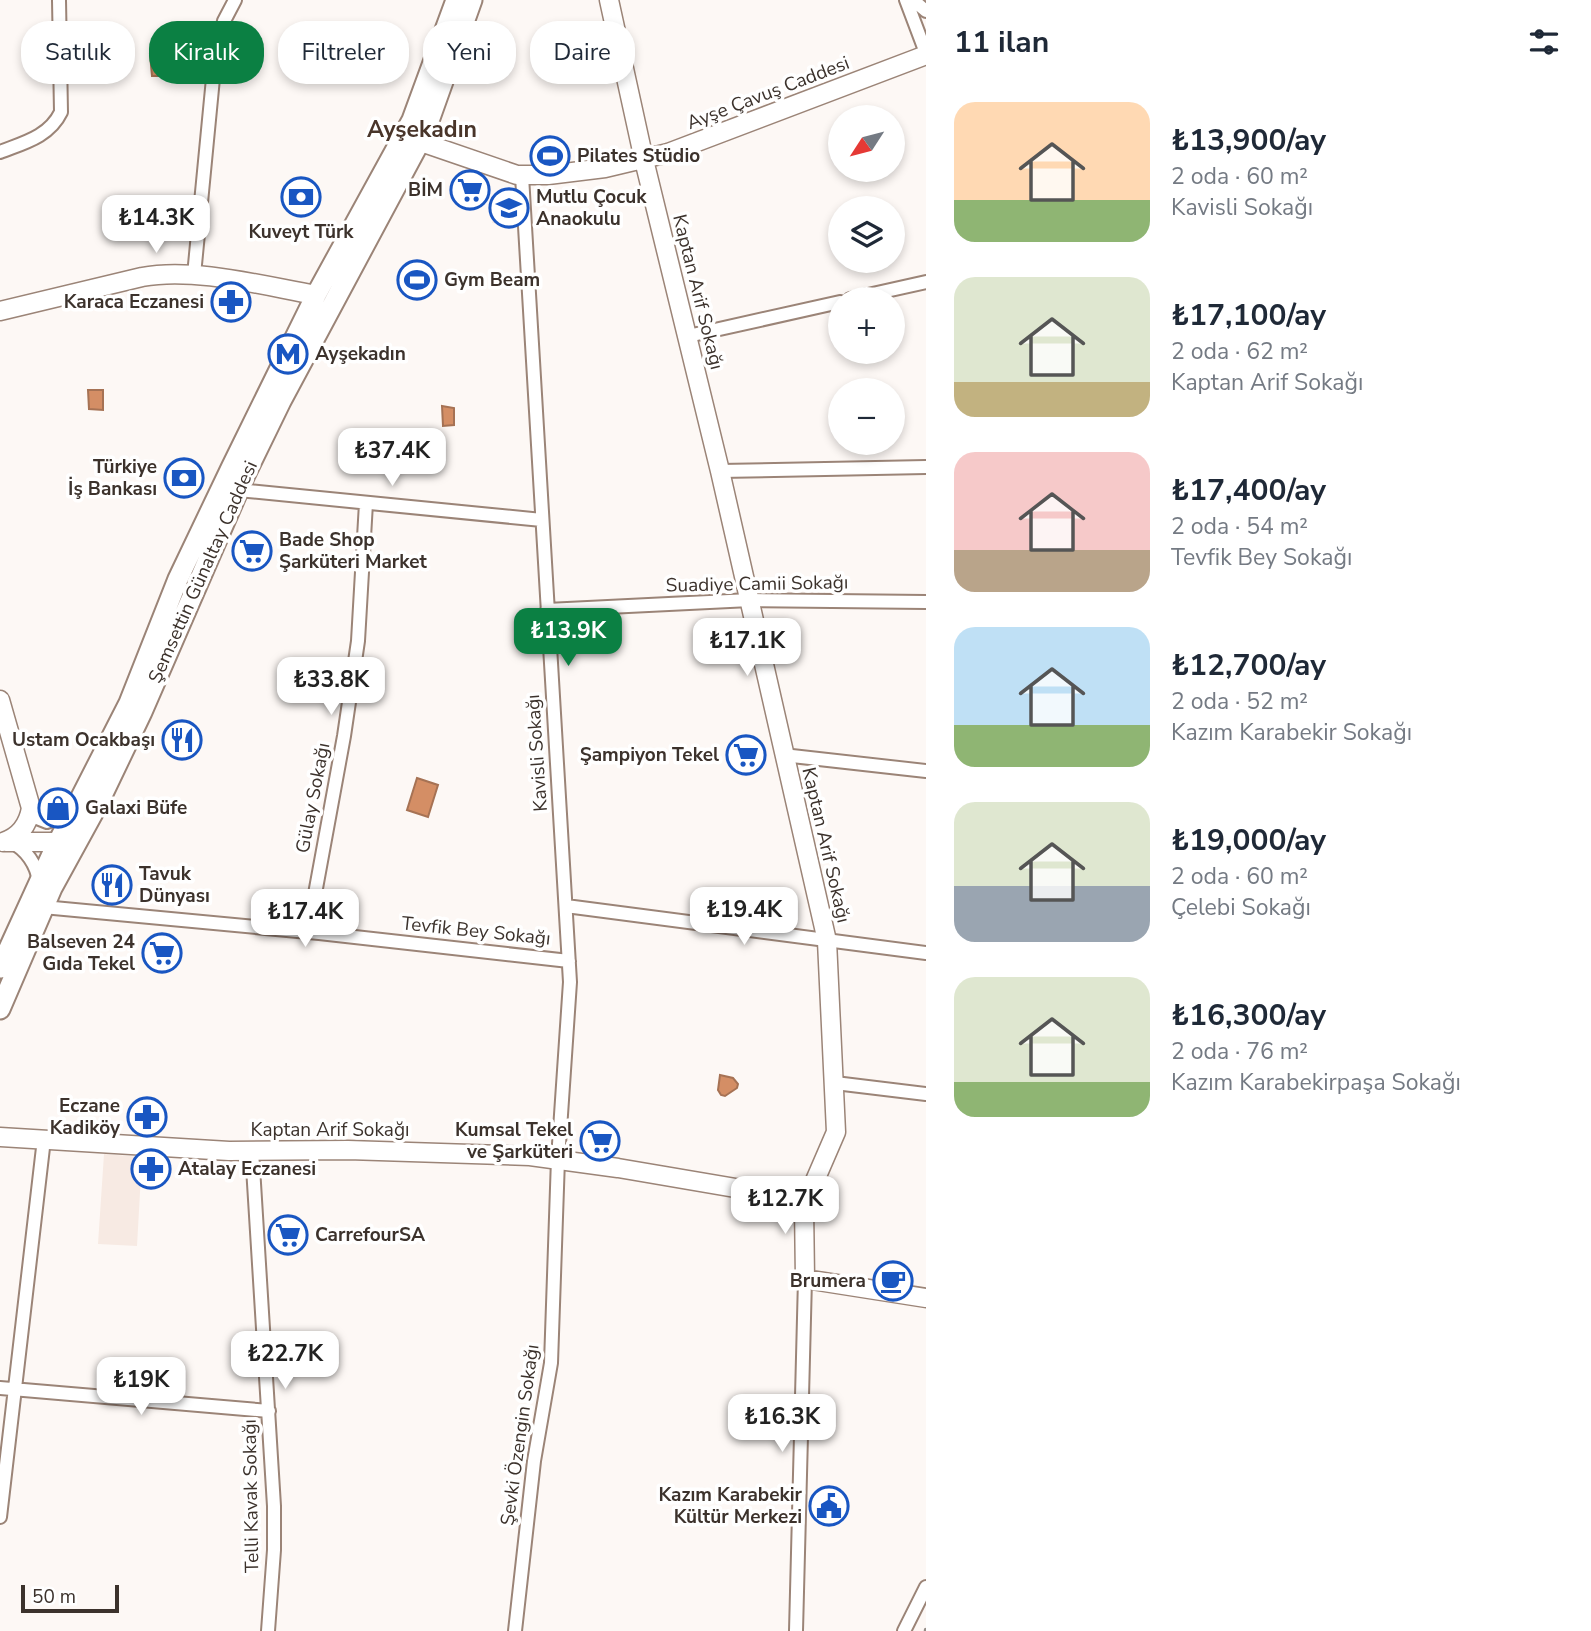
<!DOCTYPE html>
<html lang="tr">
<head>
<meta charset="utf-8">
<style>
	:root { --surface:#fff; --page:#f6f6f7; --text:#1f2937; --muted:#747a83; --accent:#0b8043 }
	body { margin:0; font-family:"Nunito Sans",sans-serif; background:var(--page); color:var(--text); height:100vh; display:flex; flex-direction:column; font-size:26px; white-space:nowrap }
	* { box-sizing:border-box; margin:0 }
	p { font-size:23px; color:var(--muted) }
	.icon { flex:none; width:38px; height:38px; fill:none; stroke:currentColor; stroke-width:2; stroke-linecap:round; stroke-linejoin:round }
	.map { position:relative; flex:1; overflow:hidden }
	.details { display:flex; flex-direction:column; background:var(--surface); width:665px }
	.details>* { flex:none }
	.top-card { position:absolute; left:21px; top:21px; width:665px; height:63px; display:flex; gap:14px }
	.needle { width:46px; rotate:234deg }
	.buttons { position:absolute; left:828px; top:105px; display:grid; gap:14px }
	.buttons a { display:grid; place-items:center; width:77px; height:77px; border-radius:50%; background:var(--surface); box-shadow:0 4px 10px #0003; font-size:35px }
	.scale { position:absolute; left:21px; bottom:18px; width:98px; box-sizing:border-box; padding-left:7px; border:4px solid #3c322c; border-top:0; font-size:19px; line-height:24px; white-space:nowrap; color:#3c322c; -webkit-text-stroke:5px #fff; paint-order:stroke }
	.price { position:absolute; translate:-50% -60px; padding:0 16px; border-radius:14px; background:#fff; color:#222; font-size:23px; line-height:46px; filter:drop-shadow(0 2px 4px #0008) }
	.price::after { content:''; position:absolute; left:50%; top:42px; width:21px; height:16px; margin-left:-10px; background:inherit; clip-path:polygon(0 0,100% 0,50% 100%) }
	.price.on { background:var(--accent); color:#fff }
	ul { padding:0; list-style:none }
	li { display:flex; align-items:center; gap:21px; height:175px; padding:0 28px }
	li span { display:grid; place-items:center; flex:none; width:196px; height:140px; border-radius:21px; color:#555 }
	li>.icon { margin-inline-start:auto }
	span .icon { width:84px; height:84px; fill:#fffc; stroke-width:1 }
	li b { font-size:30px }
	h2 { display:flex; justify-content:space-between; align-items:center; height:84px; padding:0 28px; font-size:30px }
	.chip { padding:0 24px; border-radius:28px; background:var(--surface); box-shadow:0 4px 10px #0003; font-size:24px; line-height:63px }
	.chip.on { background:var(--accent); color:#fff }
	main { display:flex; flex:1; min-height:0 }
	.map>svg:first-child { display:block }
</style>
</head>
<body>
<main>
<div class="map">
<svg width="926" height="1631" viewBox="0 0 926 1631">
	<rect width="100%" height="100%" fill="#fdf8f5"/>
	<path fill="#f7eae3" d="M497,192L524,193L525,228L492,223Z
		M104,1154L142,1157L137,1246L98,1244Z"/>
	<path fill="#d48e65" stroke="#a67254" stroke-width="2" d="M150,54H165L166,76H152Z
		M88,390H103V410L89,409Z
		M442,406L454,408V425L443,426Z
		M417,778L438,785L428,817L407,810Z
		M720,1075L733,1078L738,1084L737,1088L725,1096L721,1095L718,1090Z"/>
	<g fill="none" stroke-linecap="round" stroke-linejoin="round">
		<g stroke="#9b8477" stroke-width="16">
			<path id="street" d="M906,0L926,53
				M913,0L926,11
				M0,152C23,143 49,137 61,112L59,0
				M194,275L214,68L224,21L235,0
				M850,299L926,282
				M688,336L840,302
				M720,471L926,467
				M238,490L542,520
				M547,610L750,600L926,602
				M783,755L926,771
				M31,808L37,818L47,822L60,817L73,807
				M11,842C26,849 37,865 39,882
				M566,906L926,953
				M43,907L319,933L569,961
				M308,932L344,736L358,641L366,503
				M835,1083L926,1094
				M252,1151L274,1506V1550L268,1631
				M0,1388L269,1411
				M0,1517L44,1139
				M515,1631L534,1461L551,1363L558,1159L570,982L522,176
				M796,1631L805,1279
				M904,1631L926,1587"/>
		</g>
		<g stroke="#9b8477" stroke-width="21">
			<path id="secondary" d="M609,0L644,160L720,471L827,941L836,1132L804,1206L805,1279L926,1298
				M406,140L418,141L517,175H548L605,168L668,153L926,55
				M0,311L142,277C194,267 264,286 316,295
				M0,700L31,808C28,826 19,837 3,842
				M6,842H69
				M0,1137L229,1151L348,1150L530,1156L618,1168L806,1200"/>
		</g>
		<g stroke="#9b8477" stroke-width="23">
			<path id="primary" d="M0,968L54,850L129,703L178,579L231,468L316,295L412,120L456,0
				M0,1009L52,888L98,804L142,712L245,475L281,401L425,132L472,0"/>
		</g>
		<use href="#street" stroke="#fff" stroke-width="12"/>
		<use href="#secondary" stroke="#fff" stroke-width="18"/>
		<use href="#primary" stroke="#fff" stroke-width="19"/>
		<path stroke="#958d88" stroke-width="4.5" d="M926,1631V1630"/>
	</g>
	<defs>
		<g id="stadium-ring" transform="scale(2.0125)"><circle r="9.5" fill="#fff" stroke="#1956c2" stroke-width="1.5"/><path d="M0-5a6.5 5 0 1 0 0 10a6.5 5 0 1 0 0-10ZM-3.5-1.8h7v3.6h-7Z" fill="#1956c2"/></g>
		<g id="supermarket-ring" transform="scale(2.0125)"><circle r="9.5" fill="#fff" stroke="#1956c2" stroke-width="1.5"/><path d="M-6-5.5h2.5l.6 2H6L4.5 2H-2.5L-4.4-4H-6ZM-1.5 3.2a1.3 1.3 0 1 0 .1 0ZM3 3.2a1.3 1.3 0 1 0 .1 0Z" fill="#1956c2"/></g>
		<g id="bank-ring" transform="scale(2.0125)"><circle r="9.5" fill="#fff" stroke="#1956c2" stroke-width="1.5"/><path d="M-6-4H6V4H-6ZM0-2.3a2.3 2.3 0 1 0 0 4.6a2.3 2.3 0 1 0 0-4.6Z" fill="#1956c2"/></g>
		<g id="school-ring" transform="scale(2.0125)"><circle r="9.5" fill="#fff" stroke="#1956c2" stroke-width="1.5"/><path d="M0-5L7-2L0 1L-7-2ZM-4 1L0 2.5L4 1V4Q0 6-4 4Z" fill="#1956c2"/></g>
		<g id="pharmacy-ring" transform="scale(2.0125)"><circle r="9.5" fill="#fff" stroke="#1956c2" stroke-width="1.5"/><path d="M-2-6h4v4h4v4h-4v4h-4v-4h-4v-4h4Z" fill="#1956c2"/></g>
		<g id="metro-ring" transform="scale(2.0125)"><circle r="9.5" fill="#fff" stroke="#1956c2" stroke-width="1.5"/><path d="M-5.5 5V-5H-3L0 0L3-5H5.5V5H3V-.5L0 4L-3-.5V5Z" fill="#1956c2"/></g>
		<g id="restaurant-ring" transform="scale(2.0125)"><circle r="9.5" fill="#fff" stroke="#1956c2" stroke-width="1.5"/><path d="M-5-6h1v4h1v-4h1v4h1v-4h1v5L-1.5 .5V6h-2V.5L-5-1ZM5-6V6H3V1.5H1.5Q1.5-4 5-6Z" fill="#1956c2"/></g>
		<g id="shop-ring" transform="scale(2.0125)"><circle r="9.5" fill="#fff" stroke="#1956c2" stroke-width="1.5"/><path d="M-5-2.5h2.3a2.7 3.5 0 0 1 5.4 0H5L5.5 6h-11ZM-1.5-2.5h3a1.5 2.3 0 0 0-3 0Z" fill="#1956c2"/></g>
		<g id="cafe-ring" transform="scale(2.0125)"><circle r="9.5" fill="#fff" stroke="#1956c2" stroke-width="1.5"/><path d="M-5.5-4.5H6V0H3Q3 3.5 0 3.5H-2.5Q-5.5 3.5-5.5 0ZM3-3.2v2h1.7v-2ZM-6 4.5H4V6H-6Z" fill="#1956c2"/></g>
		<g id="civic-ring" transform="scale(2.0125)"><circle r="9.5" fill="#fff" stroke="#1956c2" stroke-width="1.5"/><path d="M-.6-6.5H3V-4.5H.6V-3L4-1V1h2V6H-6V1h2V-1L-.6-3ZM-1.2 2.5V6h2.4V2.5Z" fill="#1956c2"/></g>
	</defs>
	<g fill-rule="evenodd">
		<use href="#stadium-ring" x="550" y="156"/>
		<use href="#supermarket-ring" x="470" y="190"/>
		<use href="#bank-ring" x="301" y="197"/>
		<use href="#school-ring" x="509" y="208"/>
		<use href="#stadium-ring" x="417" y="280"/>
		<use href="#pharmacy-ring" x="231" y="302"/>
		<use href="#metro-ring" x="288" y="354"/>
		<use href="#bank-ring" x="184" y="478"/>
		<use href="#supermarket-ring" x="252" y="551"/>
		<use href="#restaurant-ring" x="182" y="740"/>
		<use href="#supermarket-ring" x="746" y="755"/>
		<use href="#shop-ring" x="58" y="808"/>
		<use href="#restaurant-ring" x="112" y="885"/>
		<use href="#supermarket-ring" x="162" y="953"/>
		<use href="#pharmacy-ring" x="147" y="1117"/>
		<use href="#supermarket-ring" x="600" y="1141"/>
		<use href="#pharmacy-ring" x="151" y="1169"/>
		<use href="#supermarket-ring" x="288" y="1235"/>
		<use href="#cafe-ring" x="893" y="1281"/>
		<use href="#civic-ring" x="829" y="1506"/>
	</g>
	<g text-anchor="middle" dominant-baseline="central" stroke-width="7" stroke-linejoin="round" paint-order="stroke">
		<g font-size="19" fill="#3c322c" stroke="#fff">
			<text transform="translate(768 93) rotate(-21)">Ayşe Çavuş Caddesi</text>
			<text transform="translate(698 292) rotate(76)">Kaptan Arif Sokağı</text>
			<text transform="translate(203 572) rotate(-66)">Şemsettin Günaltay Caddesi</text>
			<text transform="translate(757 584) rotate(-1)">Suadiye Camii Sokağı</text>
			<text transform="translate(537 753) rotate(-94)">Kavisli Sokağı</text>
			<text transform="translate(313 798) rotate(-79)">Gülay Sokağı</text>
			<text transform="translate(826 845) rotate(77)">Kaptan Arif Sokağı</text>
			<text transform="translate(476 931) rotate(6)">Tevfik Bey Sokağı</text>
			<text x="330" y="1130">Kaptan Arif Sokağı</text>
			<text transform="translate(520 1435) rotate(-82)">Şevki Özengin Sokağı</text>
			<text transform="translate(251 1496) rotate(-91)">Telli Kavak Sokağı</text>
		</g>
		<g font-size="19" font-weight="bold" fill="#3c322c" stroke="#fff" text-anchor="end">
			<text x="577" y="156" text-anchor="start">Pilates Stüdio</text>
			<text x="443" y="190">BİM</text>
			<text x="536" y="197" text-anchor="start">Mutlu Çocuk<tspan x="536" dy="22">Anaokulu</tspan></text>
			<text x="301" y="232" text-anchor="middle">Kuveyt Türk</text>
			<text x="444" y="280" text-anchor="start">Gym Beam</text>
			<text x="204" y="302">Karaca Eczanesi</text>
			<text x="315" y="354" text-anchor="start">Ayşekadın</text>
			<text x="157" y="467">Türkiye<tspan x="157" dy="22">İş Bankası</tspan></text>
			<text x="279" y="540" text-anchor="start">Bade Shop<tspan x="279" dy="22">Şarküteri Market</tspan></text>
			<text x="155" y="740">Ustam Ocakbaşı</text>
			<text x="719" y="755">Şampiyon Tekel</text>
			<text x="85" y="808" text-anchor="start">Galaxi Büfe</text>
			<text x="139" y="874" text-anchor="start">Tavuk<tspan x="139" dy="22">Dünyası</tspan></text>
			<text x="135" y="942">Balseven 24<tspan x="135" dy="22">Gıda Tekel</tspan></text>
			<text x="120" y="1106">Eczane<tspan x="120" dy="22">Kadiköy</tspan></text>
			<text x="573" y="1130">Kumsal Tekel<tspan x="573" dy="22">ve Şarküteri</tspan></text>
			<text x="178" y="1169" text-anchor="start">Atalay Eczanesi</text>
			<text x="315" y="1235" text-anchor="start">CarrefourSA</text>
			<text x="866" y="1281">Brumera</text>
			<text x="802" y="1495">Kazım Karabekir<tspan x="802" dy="22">Kültür Merkezi</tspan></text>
		</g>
		<g font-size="23" font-weight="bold" fill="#49352a" stroke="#fff">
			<text x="422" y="129">Ayşekadın</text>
		</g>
	</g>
</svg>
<div class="buttons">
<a><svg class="needle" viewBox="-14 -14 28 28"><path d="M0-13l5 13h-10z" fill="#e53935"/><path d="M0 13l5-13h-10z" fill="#747a83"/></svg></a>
<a><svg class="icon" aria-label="layers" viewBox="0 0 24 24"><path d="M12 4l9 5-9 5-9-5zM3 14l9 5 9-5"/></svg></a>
<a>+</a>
<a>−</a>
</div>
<div class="scale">50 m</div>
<b class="price" style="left:156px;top:255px">₺14.3K</b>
<b class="price" style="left:392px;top:488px">₺37.4K</b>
<b class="price on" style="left:568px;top:668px">₺13.9K</b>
<b class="price" style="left:747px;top:678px">₺17.1K</b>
<b class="price" style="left:331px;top:717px">₺33.8K</b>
<b class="price" style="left:744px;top:947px">₺19.4K</b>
<b class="price" style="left:305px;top:949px">₺17.4K</b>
<b class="price" style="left:785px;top:1236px">₺12.7K</b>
<b class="price" style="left:285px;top:1391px">₺22.7K</b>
<b class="price" style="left:141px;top:1417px">₺19K</b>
<b class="price" style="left:782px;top:1454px">₺16.3K</b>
<div class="top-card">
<a class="chip">Satılık</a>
<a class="chip on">Kiralık</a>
<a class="chip">Filtreler</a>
<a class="chip">Yeni</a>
<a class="chip">Daire</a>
</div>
</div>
<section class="details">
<h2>11 ilan<svg class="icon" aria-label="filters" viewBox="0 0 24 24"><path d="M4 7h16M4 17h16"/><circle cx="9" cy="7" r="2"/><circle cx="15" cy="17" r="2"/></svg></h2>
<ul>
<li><span style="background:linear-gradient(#ffd9b3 70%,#8fb573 0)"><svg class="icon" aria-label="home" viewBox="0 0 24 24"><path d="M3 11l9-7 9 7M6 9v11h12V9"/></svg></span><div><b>₺13,900/ay</b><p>2 oda · 60 m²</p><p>Kavisli Sokağı</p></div></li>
<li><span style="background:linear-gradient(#dfe7d0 75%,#c2b280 0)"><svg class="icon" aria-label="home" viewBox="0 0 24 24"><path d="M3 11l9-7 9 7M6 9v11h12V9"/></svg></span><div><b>₺17,100/ay</b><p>2 oda · 62 m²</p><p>Kaptan Arif Sokağı</p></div></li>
<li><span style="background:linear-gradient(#f6c9c9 70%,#b9a48a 0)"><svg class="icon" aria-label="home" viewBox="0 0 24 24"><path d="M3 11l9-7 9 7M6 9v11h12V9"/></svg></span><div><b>₺17,400/ay</b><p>2 oda · 54 m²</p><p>Tevfik Bey Sokağı</p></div></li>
<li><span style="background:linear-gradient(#bfe0f5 70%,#8fb573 0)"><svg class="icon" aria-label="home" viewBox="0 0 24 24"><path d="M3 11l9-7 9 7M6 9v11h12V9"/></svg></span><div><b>₺12,700/ay</b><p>2 oda · 52 m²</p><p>Kazım Karabekir Sokağı</p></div></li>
<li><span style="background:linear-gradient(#dfe7d0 60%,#9aa5b1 0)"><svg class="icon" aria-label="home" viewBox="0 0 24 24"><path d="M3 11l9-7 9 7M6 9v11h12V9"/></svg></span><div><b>₺19,000/ay</b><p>2 oda · 60 m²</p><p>Çelebi Sokağı</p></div></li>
<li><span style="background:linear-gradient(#dfe7d0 75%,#8fb573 0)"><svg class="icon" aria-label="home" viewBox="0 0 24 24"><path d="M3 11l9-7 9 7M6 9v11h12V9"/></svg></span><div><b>₺16,300/ay</b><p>2 oda · 76 m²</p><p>Kazım Karabekirpaşa Sokağı</p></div></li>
</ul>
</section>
</main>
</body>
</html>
